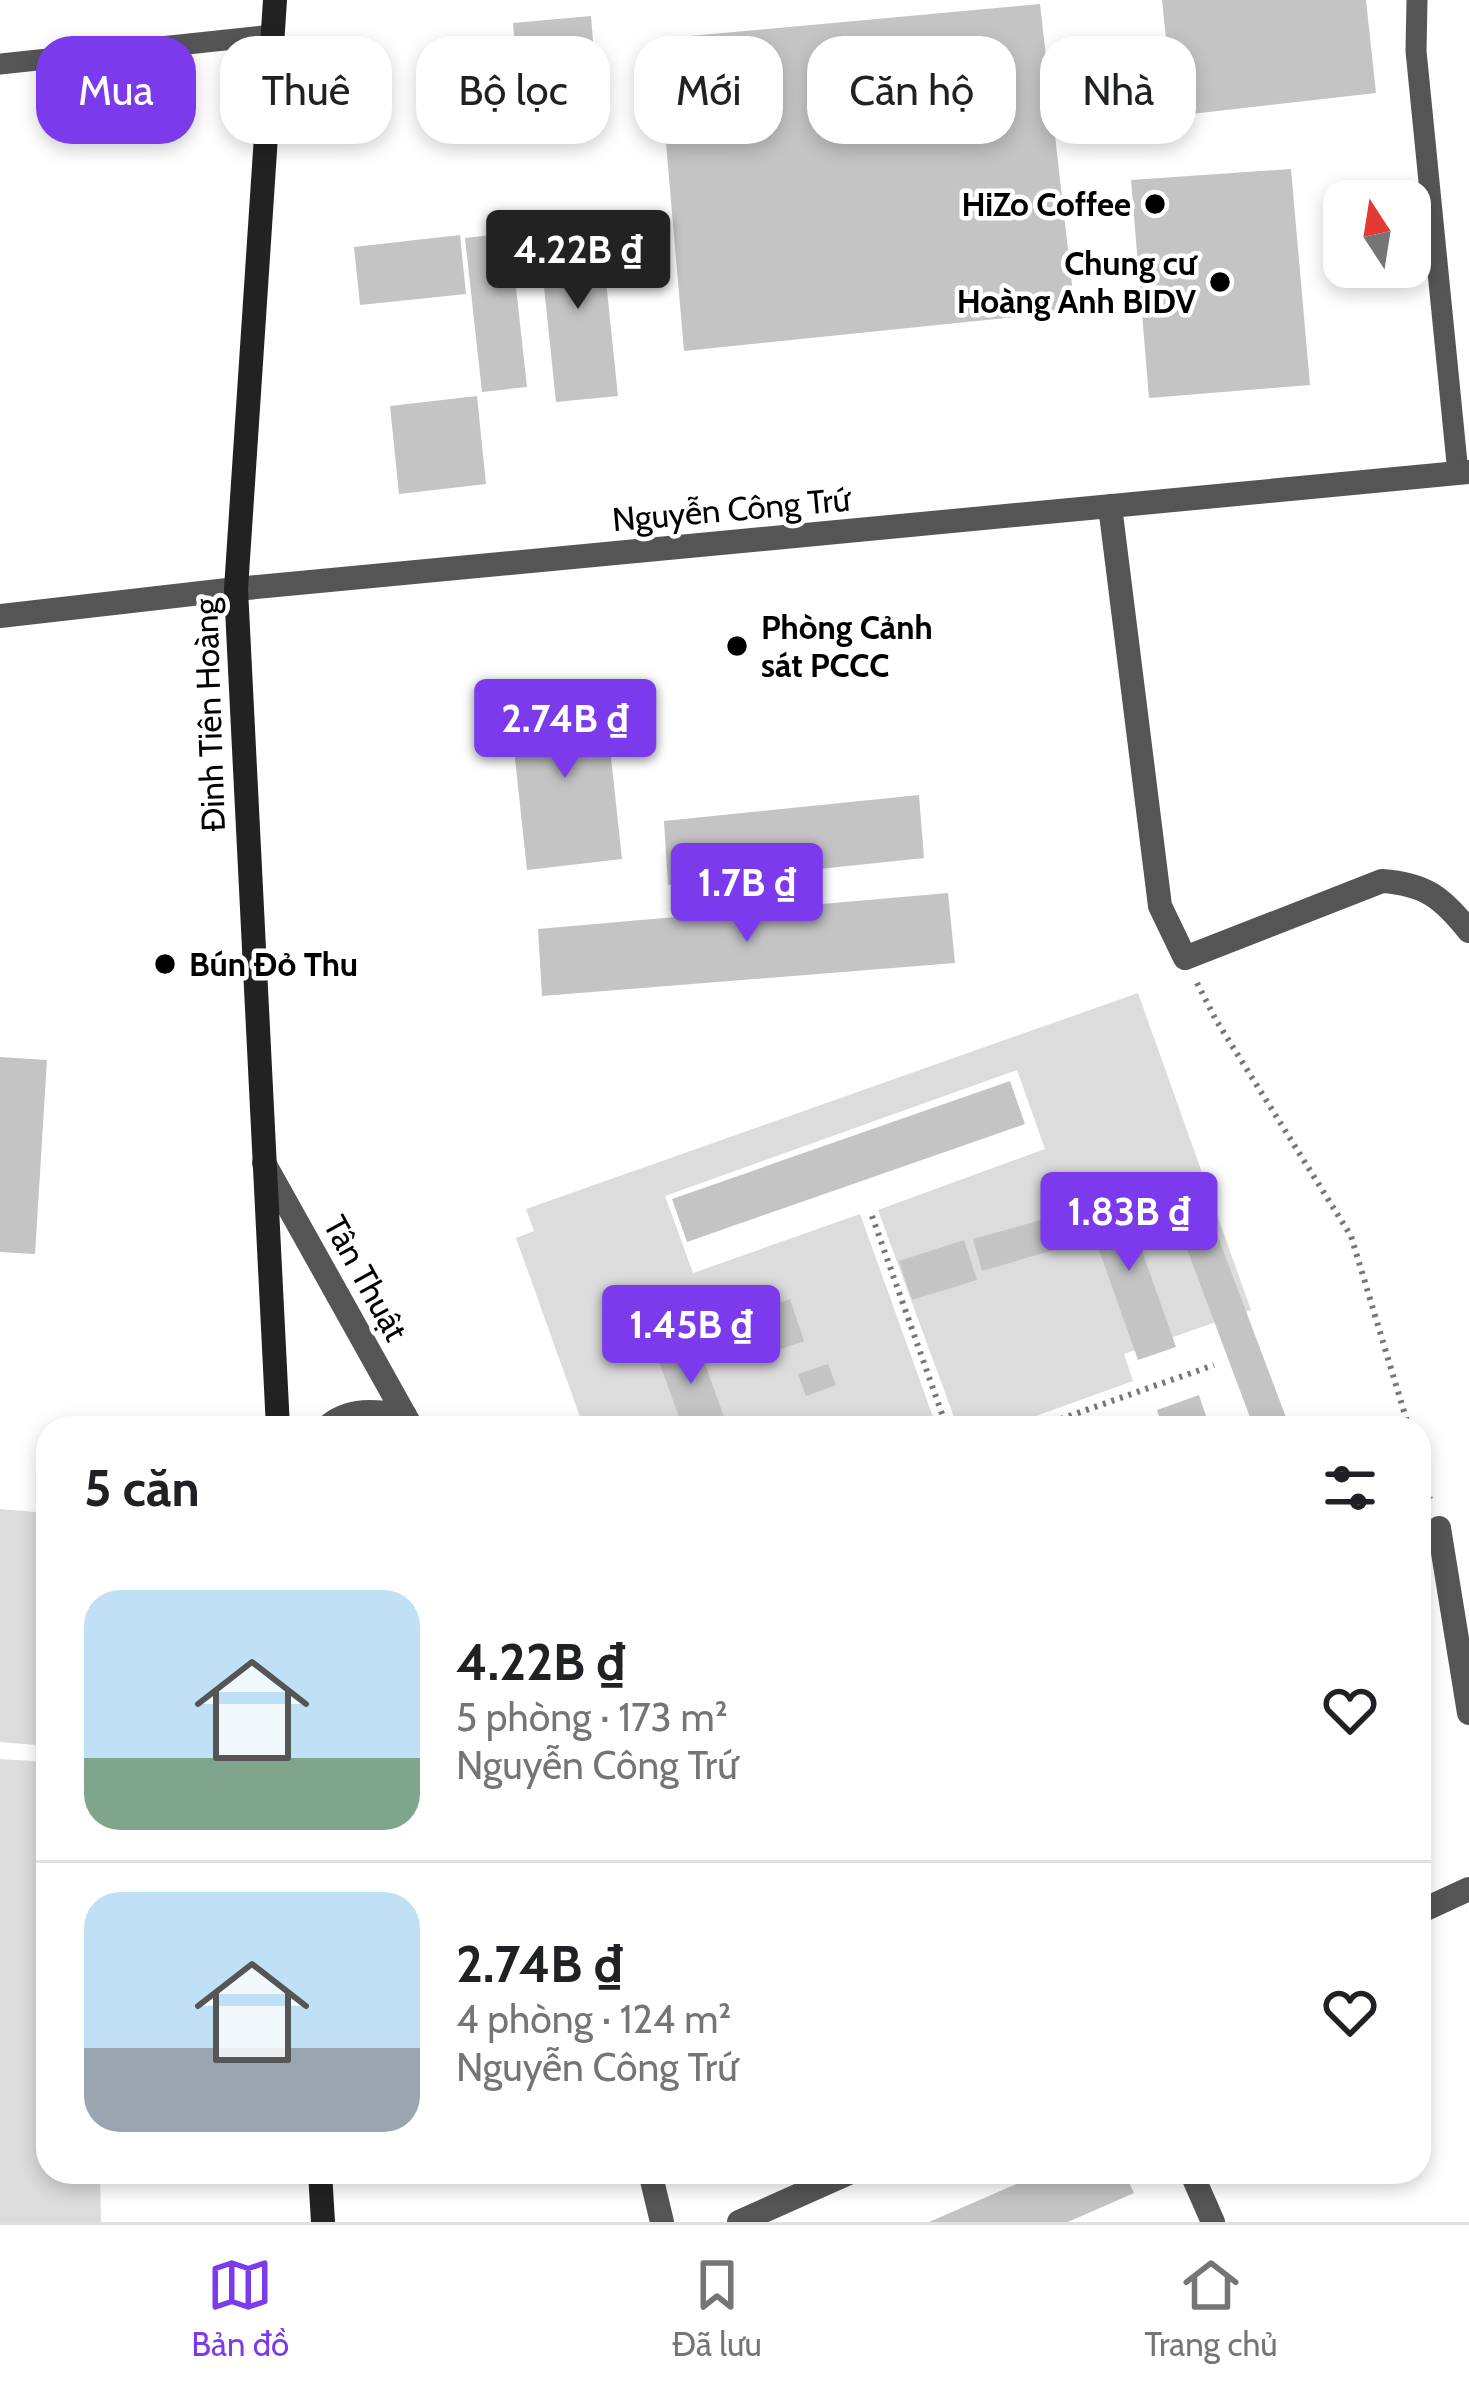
<!DOCTYPE html>
<html lang="vi">
<head>
<meta charset="utf-8">
<style>
	:root { --surface:#fff; --page:#f6f6f6; --text:#202124; --muted:#757577; --line:#e0e0e0; --accent:#7c3aed }
	body { margin:0; font-family:Cabin,sans-serif; background:var(--page); color:var(--text); height:100vh; display:flex; flex-direction:column; font-size:45px; white-space:nowrap }
	* { box-sizing:border-box; margin:0 }
	p { font-size:39px; color:var(--muted) }
	.icon { flex:none; width:66px; height:66px; fill:none; stroke:currentColor; stroke-width:2; stroke-linecap:round; stroke-linejoin:round }
	.map { position:relative; flex:1; overflow:hidden }
	.details { position:absolute; left:36px; top:1416px; width:1395px; height:768px; display:flex; flex-direction:column; background:var(--surface); border-radius:36px; box-shadow:0 6px 18px #0003 }
	.details>* { flex:none }
	.hud { position:absolute; left:36px; top:36px; width:1398px; height:108px; display:flex; gap:24px }
	.needle { width:78px; rotate:348deg }
	.buttons { position:absolute; left:1323px; top:180px; display:grid; gap:24px }
	.buttons a { display:grid; place-items:center; width:108px; height:108px; border-radius:24px; background:var(--surface); box-shadow:0 6px 18px #0003; font-size:60px }
	.price { position:absolute; translate:-50% -102px; padding:0 27px; border-radius:12px; background:var(--accent); color:#fff; font-size:39px; line-height:78px; filter:drop-shadow(0 3px 6px #0008) }
	.price::after { content:''; position:absolute; left:50%; top:72px; width:36px; height:27px; margin-left:-18px; background:inherit; clip-path:polygon(0 0,100% 0,50% 100%) }
	.price.selected { background:#222; color:#fff }
	ul { padding:0; list-style:none }
	li { display:flex; align-items:center; gap:36px; height:300px; padding:0 48px }
	li+li { border-top:3px solid var(--line) }
	li span { display:grid; place-items:center; flex:none; width:336px; height:240px; border-radius:36px; color:#555 }
	li>.icon { margin-inline-start:auto }
	span .icon { width:144px; height:144px; fill:#fffc; stroke-width:1 }
	li b { font-size:51px }
	h2 { display:flex; justify-content:space-between; align-items:center; height:144px; padding:0 48px; font-size:51px }
	.pill { padding:0 42px; border-radius:36px; background:var(--surface); box-shadow:0 6px 18px #0003; font-size:42px; line-height:108px }
	.pill.selected { background:var(--accent); color:#fff }
	.tab-bar { display:flex; justify-content:space-around; align-items:center; height:168px; border-top:3px solid var(--line); background:var(--surface); font-size:33px; color:var(--muted) }
	.tab-bar a { display:grid; justify-items:center; gap:6px }
	.tab-bar .selected { color:var(--accent) }
	.map>svg:first-child { display:block }
</style>
</head>
<body>
<div class="map">
<svg width="1469" height="2222" viewBox="0 0 1469 2222">
	<rect width="100%" height="100%" fill="#fff"/>
	<path fill="#dcdcdc" d="M1138,993L1251,1310L1124,1354L1133,1381L1003,1428H958L878,1210L1045,1149L1017,1070L665,1196L693,1273L860,1214L937,1428H584L516,1238L534,1231L526,1209Z
		M0,1509L48,1513V1746L0,1742Z
		M0,1759L48,1762V2172H100L101,2222H0Z"/>
	<path fill="#c4c4c4" d="M1162,0H1366L1376,93L1174,116Z
		M1040,4L1075,311L684,351L657,39Z
		M591,16L600,127L522,134L513,23Z
		M1291,169L1310,385L1149,398L1131,180Z
		M600,223L618,396L556,402L538,229Z
		M510,233L527,387L482,392L465,238Z
		M460,235L466,294L360,305L354,247Z
		M477,396L486,484L399,494L390,406Z
		M604,693L622,859L527,870L509,703Z
		M919,795L924,858L668,885L664,821Z
		M948,893L955,963L542,996L538,929Z
		M0,1057L47,1060L35,1254L0,1252Z
		M1010,1081L1025,1124L687,1242L672,1199Z
		M1120,1189L1176,1347L1138,1360L1082,1202Z
		M1209,1213L1290,1428H1254L1178,1225Z
		M1048,1218L1057,1249L982,1271L973,1239Z
		M964,1240L977,1280L912,1300L899,1261Z
		M790,1299L804,1341L778,1350L763,1308Z
		M696,1339L728,1428H683L656,1353Z
		M828,1364L836,1385L806,1396L798,1374Z
		M1199,1395L1210,1428H1163L1157,1410Z
		M1044,2172H1124L1134,2193L1068,2222H929Z"/>
	<g fill="none" stroke-linecap="round" stroke-linejoin="round">
		<path stroke="#777" stroke-width="6" stroke-dasharray="3 6" stroke-linecap="butt" d="M1197,983L1216,1020L1351,1236L1409,1428
			M872,1216L947,1428
			M1035,1428L1214,1365
			M1419,1463L1430,1499"/>
		<path stroke="#555" stroke-width="21" d="M1417,0L1416,51L1458,473
			M0,64L273,35"/>
		<path stroke="#555" stroke-width="24" d="M1110,506L1160,906L1185,958L1382,881C1425,884 1442,897 1469,931
			M0,616L236,589L1469,472
			M264,1163L412,1428
			M326,1428C348,1407 377,1411 405,1415
			M1439,1528L1469,1713
			M1419,1912L1469,1889
			M650,2172L662,2222
			M1191,2172L1213,2222
			M739,2222L851,2172"/>
		<path stroke="#222" stroke-width="24" d="M275,0L236,589L278,1428
			M320,2172L323,2222"/>
	</g>
	<g fill="#000" stroke="#fff" stroke-width="4.5">
		<circle cx="1155" cy="204" r="12"/>
		<circle cx="1220" cy="282" r="12"/>
		<circle cx="737" cy="646" r="12"/>
		<circle cx="165" cy="964" r="12"/>
	</g>
	<g text-anchor="middle" dominant-baseline="central" stroke-width="9" stroke-linejoin="round" paint-order="stroke">
		<g font-size="33" font-weight="bold" fill="#000" stroke="#fff" text-anchor="end">
			<text x="1131" y="204">HiZo Coffee</text>
			<text x="1196" y="263">Chung cư<tspan x="1196" dy="38">Hoàng Anh BIDV</tspan></text>
			<text x="761" y="627" text-anchor="start">Phòng Cảnh<tspan x="761" dy="38">sát PCCC</tspan></text>
			<text x="189" y="964" text-anchor="start">Bún Đỏ Thu</text>
		</g>
		<g font-size="33" fill="#000" stroke="#fff">
			<text transform="translate(731 509) rotate(-5)">Nguyễn Công Trứ</text>
			<text transform="translate(209 715) rotate(-92)">Đinh Tiên Hoàng</text>
			<text transform="translate(366 1278) rotate(61)">Tân Thuật</text>
		</g>
	</g>
</svg>
<div class="buttons">
<a><svg class="needle" viewBox="-14 -14 28 28"><path d="M0-13l5 13h-10z" fill="#e53935"/><path d="M0 13l5-13h-10z" fill="#757577"/></svg></a>
</div>
<b class="price selected" style="left:578px;top:312px">4.22B ₫</b>
<b class="price" style="left:565px;top:781px">2.74B ₫</b>
<b class="price" style="left:747px;top:945px">1.7B ₫</b>
<b class="price" style="left:1129px;top:1274px">1.83B ₫</b>
<b class="price" style="left:691px;top:1387px">1.45B ₫</b>
<div class="hud">
<a class="pill selected">Mua</a>
<a class="pill">Thuê</a>
<a class="pill">Bộ lọc</a>
<a class="pill">Mới</a>
<a class="pill">Căn hộ</a>
<a class="pill">Nhà</a>
</div>
<section class="details">
<h2>5 căn<svg class="icon" aria-label="filters" viewBox="0 0 24 24"><path d="M4 7h16M4 17h16"/><circle cx="9" cy="7" r="2"/><circle cx="15" cy="17" r="2"/></svg></h2>
<ul>
<li><span style="background:linear-gradient(#bfe0f5 70%,#7fa58c 0)"><svg class="icon" aria-label="home" viewBox="0 0 24 24"><path d="M3 11l9-7 9 7M6 9v11h12V9"/></svg></span><div><b>4.22B ₫</b><p>5 phòng · 173 m²</p><p>Nguyễn Công Trứ</p></div><svg class="icon" aria-label="heart" viewBox="0 0 24 24"><path d="M12 20l-8-8c-3-5 5-10 8-4 3-6 11-1 8 4z"/></svg></li>
<li><span style="background:linear-gradient(#bfe0f5 65%,#9aa5b1 0)"><svg class="icon" aria-label="home" viewBox="0 0 24 24"><path d="M3 11l9-7 9 7M6 9v11h12V9"/></svg></span><div><b>2.74B ₫</b><p>4 phòng · 124 m²</p><p>Nguyễn Công Trứ</p></div><svg class="icon" aria-label="heart" viewBox="0 0 24 24"><path d="M12 20l-8-8c-3-5 5-10 8-4 3-6 11-1 8 4z"/></svg></li>
</ul>
</section>
</div>
<nav class="tab-bar">
<a class="selected"><svg class="icon" aria-label="map" viewBox="0 0 24 24"><path d="M3 6l6-2 6 2 6-2v14l-6 2-6-2-6 2zM9 4v14M15 6v14"/></svg>Bản đồ</a>
<a><svg class="icon" aria-label="saved" viewBox="0 0 24 24"><path d="M7 4h10v16l-5-4-5 4z"/></svg>Đã lưu</a>
<a><svg class="icon" aria-label="home" viewBox="0 0 24 24"><path d="M3 11l9-7 9 7M6 9v11h12V9"/></svg>Trang chủ</a>
</nav>
</body>
</html>
